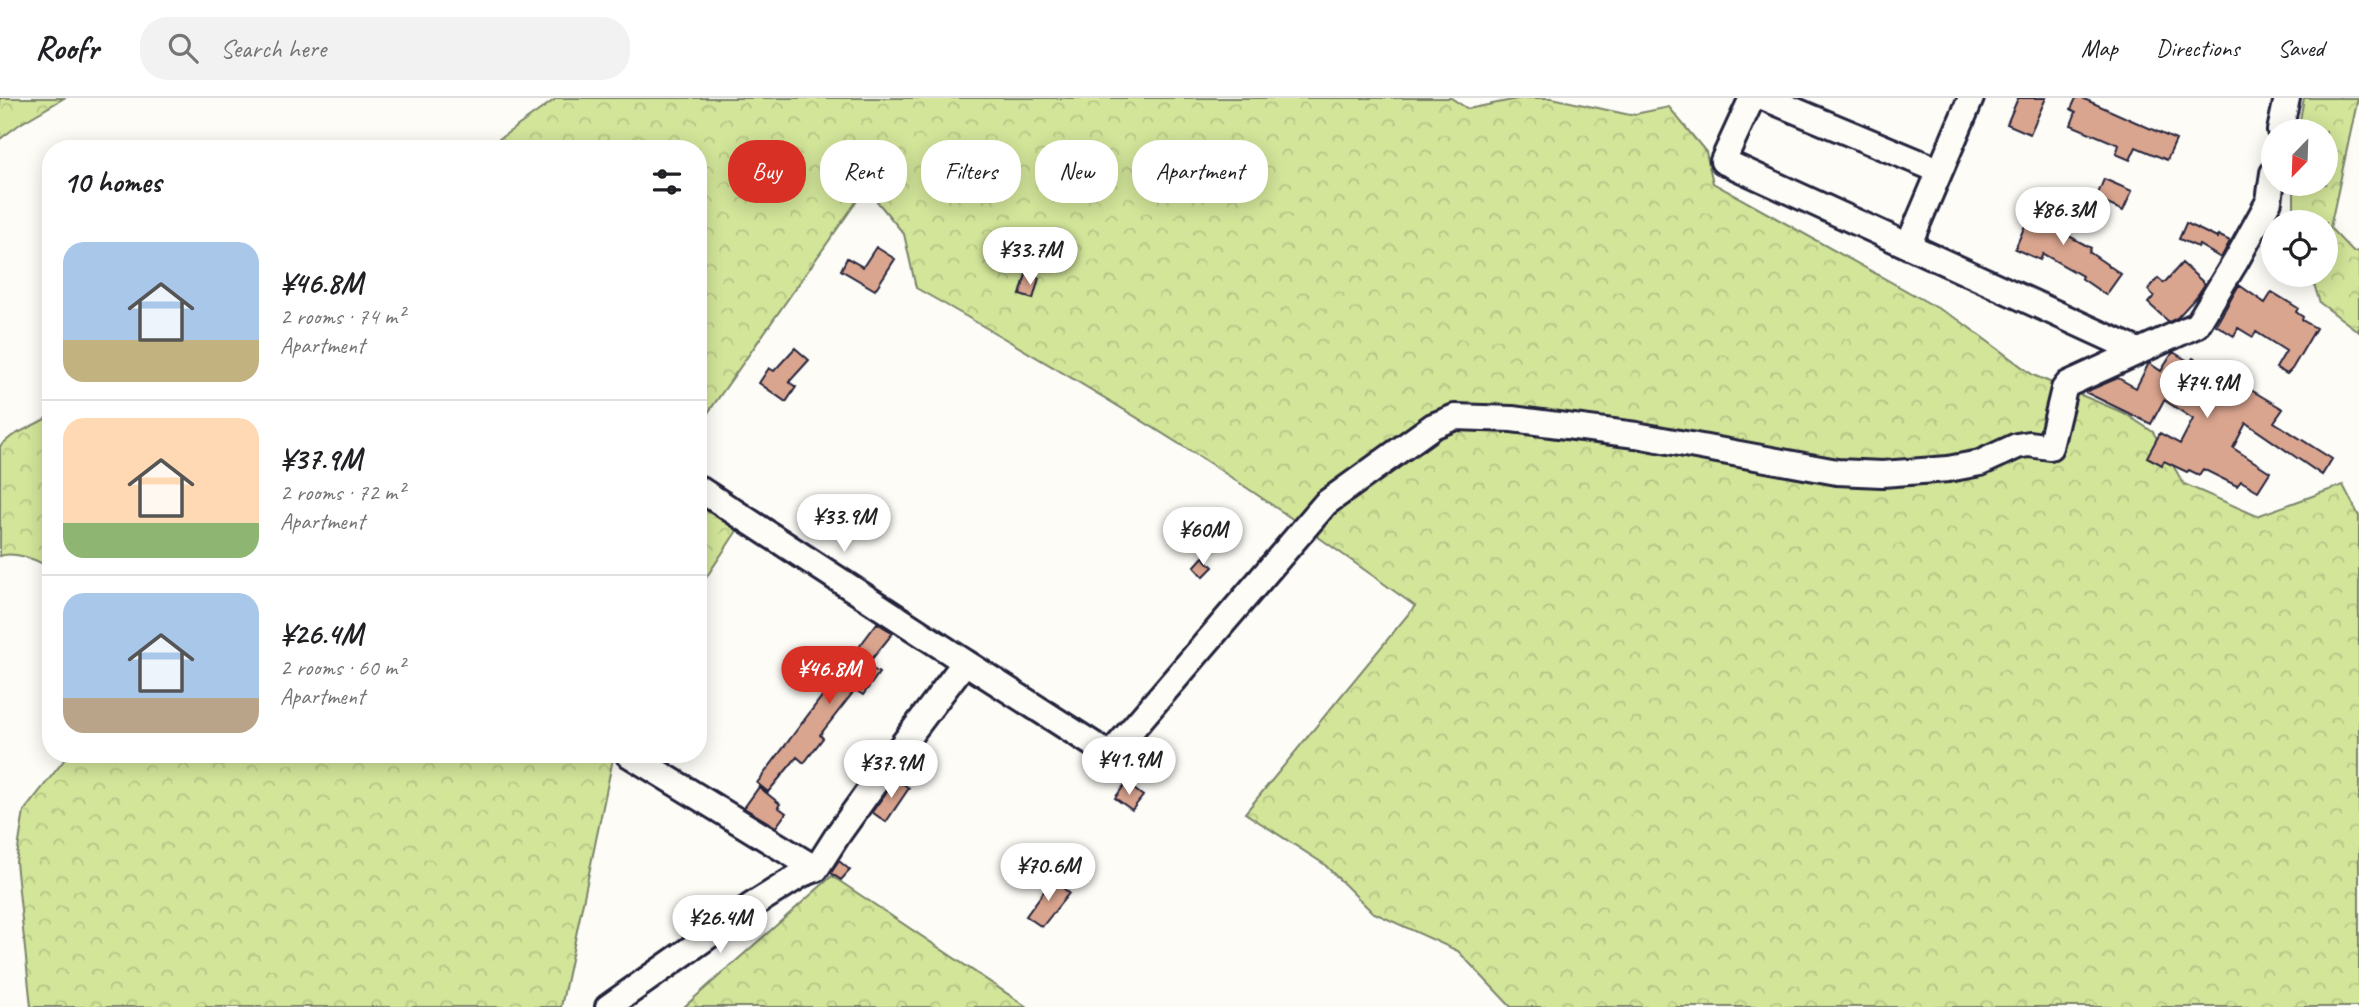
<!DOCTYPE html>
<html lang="en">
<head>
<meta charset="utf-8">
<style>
	:root { --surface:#fff; --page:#f2f2f2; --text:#202124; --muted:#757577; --line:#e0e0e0; --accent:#d93025 }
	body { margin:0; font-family:Caveat,sans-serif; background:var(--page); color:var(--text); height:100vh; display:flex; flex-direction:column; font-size:26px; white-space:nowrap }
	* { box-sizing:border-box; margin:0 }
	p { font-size:23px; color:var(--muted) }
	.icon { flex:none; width:38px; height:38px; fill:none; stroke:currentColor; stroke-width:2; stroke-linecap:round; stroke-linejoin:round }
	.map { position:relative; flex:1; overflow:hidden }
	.sheet { position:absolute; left:42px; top:42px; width:665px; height:623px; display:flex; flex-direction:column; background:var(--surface); border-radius:28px; box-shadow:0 4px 18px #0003 }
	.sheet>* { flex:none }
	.banner { position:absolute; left:728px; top:42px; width:665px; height:63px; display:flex; gap:14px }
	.needle { width:46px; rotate:203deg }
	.fabs { position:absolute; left:2261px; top:21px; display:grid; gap:14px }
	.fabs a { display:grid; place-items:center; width:77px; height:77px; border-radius:50%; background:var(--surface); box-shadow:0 4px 18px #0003; font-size:35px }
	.price { position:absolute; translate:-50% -60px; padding:0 16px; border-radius:24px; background:#fff; color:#222; font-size:23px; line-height:46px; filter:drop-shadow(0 2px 4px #0008) }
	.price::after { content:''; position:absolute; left:50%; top:42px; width:21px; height:16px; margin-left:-10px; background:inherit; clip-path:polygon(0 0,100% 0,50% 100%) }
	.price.current { background:var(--accent); color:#fff }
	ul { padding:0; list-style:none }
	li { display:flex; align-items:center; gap:21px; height:175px; padding:0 21px }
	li+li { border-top:2px solid var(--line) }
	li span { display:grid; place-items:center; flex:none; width:196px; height:140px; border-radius:21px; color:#555 }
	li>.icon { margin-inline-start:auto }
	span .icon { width:84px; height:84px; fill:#fffc; stroke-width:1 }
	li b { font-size:30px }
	h2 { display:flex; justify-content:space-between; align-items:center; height:84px; padding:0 21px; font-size:30px }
	.pill { padding:0 24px; border-radius:28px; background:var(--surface); box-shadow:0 4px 18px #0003; font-size:24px; line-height:63px }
	.pill.current { background:var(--accent); color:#fff }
	header { display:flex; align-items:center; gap:42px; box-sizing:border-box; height:98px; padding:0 35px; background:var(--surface); border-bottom:2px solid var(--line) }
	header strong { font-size:33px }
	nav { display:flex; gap:38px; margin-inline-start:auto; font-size:24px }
	.search { width:490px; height:63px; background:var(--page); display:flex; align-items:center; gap:18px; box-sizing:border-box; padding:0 24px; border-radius:28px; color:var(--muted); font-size:26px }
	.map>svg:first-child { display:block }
</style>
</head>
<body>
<header>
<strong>Roofr</strong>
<div class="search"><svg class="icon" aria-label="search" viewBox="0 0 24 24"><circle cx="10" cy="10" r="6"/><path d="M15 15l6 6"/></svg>Search here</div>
<nav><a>Map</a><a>Directions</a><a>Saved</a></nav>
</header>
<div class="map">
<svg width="2359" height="909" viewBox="0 0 2359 909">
	<defs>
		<pattern id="forest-crowns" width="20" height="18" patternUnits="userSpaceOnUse" patternTransform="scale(1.75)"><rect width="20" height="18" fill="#d2e599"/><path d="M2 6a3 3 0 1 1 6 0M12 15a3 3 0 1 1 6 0" fill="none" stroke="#b4c485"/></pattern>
	</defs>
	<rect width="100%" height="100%" fill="#fdfcf7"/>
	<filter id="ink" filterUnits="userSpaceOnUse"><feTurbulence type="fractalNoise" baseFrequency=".0143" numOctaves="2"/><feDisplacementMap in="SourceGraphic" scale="14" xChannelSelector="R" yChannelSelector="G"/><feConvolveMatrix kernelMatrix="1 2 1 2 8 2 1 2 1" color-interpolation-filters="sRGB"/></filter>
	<g filter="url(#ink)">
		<path fill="url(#forest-crowns)" stroke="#7a846a" stroke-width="2" d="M0,0H64L20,26L0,41Z
			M557,0H1451L1468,11L1522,0H1552L1630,17L1669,9L1706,54L1713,85L1959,222L2033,277L2124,315L2153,334L2184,386L2257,418L2343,387L2359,418V909H1511L1458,853L1372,814L1324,766L1245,715L1415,508C1344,457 1273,406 1200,359C1107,300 1012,244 916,190L904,136L866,90L698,329V51H485Z
			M2304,0H2358L2330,130L2353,154L2359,153V234L2320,205L2311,177H2326V124L2294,123V86H2326V33H2298Z
			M51,318V471C39,462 14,453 0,458V348L12,338Z
			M698,397L740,428L698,492Z
			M69,656H614L561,909H31L16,764L24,713Z
			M832,778L1027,909H684Z"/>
		<path fill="#daa58f" stroke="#22223b" stroke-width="2" d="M2018,0H2046L2030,36L2007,26Z
			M2076,0H2082L2176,42L2167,62L2136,49L2130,62L2116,56L2119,47L2071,27L2076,14L2071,11Z
			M2104,81L2132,93L2123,113L2096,101Z
			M2052,101L2069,109L2058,132L2091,150L2089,154L2121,176L2106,197L2081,180L2082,178L2043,156L2040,162L2015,151L2035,104L2048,109Z
			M2186,125L2217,140L2218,137L2230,143L2221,160L2199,147L2198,149L2179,141Z
			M876,149L895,161L875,192L841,172L847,160L863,169Z
			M2182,165L2205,186L2197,198L2178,219L2169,224L2148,205L2154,198L2148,192L2158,180L2164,185Z
			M1026,176L1039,180L1033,201L1020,197Z
			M2239,187L2265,205L2272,194L2298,210L2296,214L2303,219L2302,222L2316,230L2292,271L2287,276L2276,270L2286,253L2256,234L2253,239L2238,230L2234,238L2216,227Z
			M795,250L809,262L789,284L796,289L786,304L759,285L769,270L774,273Z
			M2173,254L2190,264L2193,260L2233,285L2234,282L2283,311L2274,324L2332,361L2322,377L2246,325L2233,350L2270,374L2258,393L2241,383L2237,388L2203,371L2199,377L2189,372L2187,374L2164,363L2162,367L2147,359L2160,335L2180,346L2193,321L2164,302L2151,326L2085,294L2118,280L2136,290L2149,265L2161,273Z
			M1203,459L1213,469L1203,479L1194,469Z
			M877,525L893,535L867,567L879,575L863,597L855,592L820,637L823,640L804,665L797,659L768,694L757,685Z
			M896,681L909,690L886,724L872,714Z
			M1126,685L1143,698L1132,712L1115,700Z
			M759,689L780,706L778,709L786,715L776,729L744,710Z
			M839,763L850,772L841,782L831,775Z
			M1053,781L1069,795L1042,829L1026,818Z"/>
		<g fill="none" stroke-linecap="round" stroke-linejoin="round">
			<g stroke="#22223b" stroke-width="30">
				<path id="minor" d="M1752,0L1723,63L2138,253
					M1765,0L1940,73
					M2280,33L2287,0
					M1908,148L1971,0
					M698,390L965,564
					M628,656L816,771
					M608,909L751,808L802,776L816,771L839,735L897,654L965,564L1110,657L1326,405L1433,328L1455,319L1512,321L1636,337L1837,374L1882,376L1948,371L1980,365L2017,348L2029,346L2050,349L2064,291L2068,286L2197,227L2236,163L2269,103L2273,75"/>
			</g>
			<use href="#minor" stroke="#fdfcf7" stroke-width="24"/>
		</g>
	</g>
</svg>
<div class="fabs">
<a><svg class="needle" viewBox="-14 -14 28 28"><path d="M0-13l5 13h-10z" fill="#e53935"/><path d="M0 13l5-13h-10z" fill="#757577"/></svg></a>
<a><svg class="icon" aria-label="locate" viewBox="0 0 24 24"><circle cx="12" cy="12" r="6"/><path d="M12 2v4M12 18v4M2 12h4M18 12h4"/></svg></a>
</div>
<b class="price" style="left:2063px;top:149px">¥86.3M</b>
<b class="price" style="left:1030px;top:189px">¥33.7M</b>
<b class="price" style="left:2207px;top:322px">¥74.9M</b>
<b class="price" style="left:844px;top:456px">¥33.9M</b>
<b class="price" style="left:1203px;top:469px">¥60M</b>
<b class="price current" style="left:829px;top:608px">¥46.8M</b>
<b class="price" style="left:1129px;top:699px">¥41.9M</b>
<b class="price" style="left:891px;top:702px">¥37.9M</b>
<b class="price" style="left:1048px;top:805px">¥70.6M</b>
<b class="price" style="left:720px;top:857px">¥26.4M</b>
<div class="banner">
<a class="pill current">Buy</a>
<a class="pill">Rent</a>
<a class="pill">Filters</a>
<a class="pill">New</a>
<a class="pill">Apartment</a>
</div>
<section class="sheet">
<h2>10 homes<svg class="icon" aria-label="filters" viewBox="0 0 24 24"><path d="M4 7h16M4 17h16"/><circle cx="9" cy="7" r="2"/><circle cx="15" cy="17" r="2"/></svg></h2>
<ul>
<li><span style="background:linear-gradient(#a9c7e8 70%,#c2b280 0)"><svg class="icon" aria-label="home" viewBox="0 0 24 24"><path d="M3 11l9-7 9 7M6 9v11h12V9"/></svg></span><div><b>¥46.8M</b><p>2 rooms · 74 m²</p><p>Apartment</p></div></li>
<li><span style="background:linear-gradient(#ffd9b3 75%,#8fb573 0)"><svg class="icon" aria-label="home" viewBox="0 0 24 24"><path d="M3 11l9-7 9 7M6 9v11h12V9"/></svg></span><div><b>¥37.9M</b><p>2 rooms · 72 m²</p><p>Apartment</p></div></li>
<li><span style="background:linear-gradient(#a9c7e8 75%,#b9a48a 0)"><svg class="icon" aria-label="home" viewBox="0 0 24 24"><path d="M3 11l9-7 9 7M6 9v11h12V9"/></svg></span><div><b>¥26.4M</b><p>2 rooms · 60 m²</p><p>Apartment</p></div></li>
</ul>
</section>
</div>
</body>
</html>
